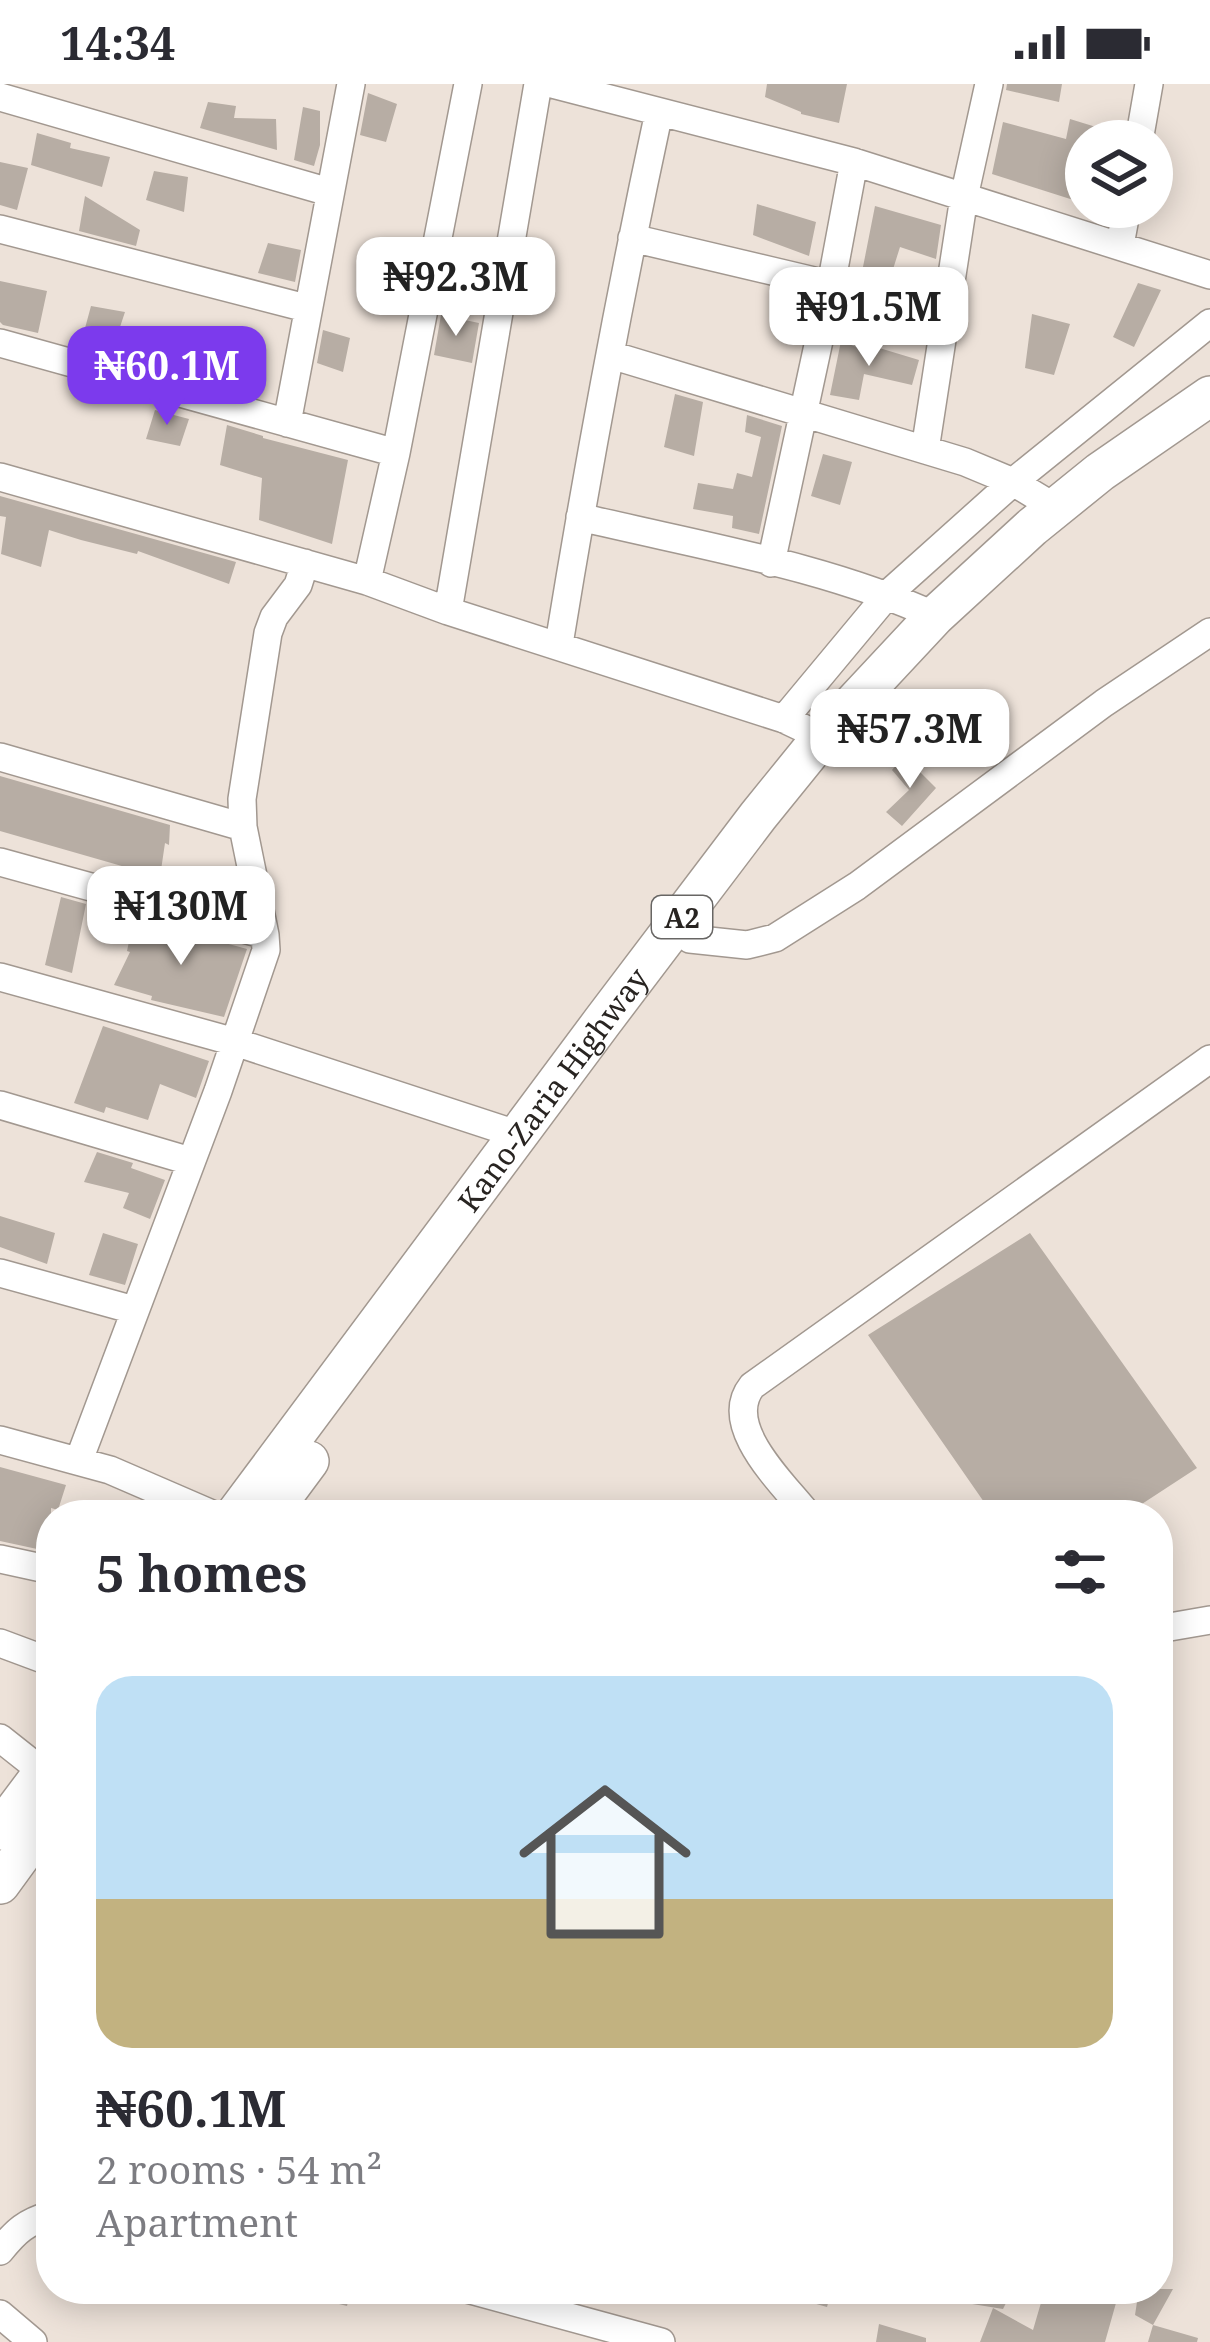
<!DOCTYPE html>
<html lang="en">
<head>
<meta charset="utf-8">
<style>
	:root { --surface:#fff; --page:#f2f2f3; --text:#2b2b33; --muted:#7c7c81; --accent:#7c3aed }
	body { margin:0; font-family:"Noto Serif",serif; background:var(--page); color:var(--text); height:100vh; display:flex; flex-direction:column; font-size:45px; white-space:nowrap }
	* { box-sizing:border-box; margin:0 }
	p { font-size:39px; color:var(--muted) }
	.icon { flex:none; width:66px; height:66px; fill:none; stroke:currentColor; stroke-width:2; stroke-linecap:round; stroke-linejoin:round }
	.map { position:relative; flex:1; overflow:hidden }
	.side { position:absolute; left:36px; top:1416px; width:1137px; height:804px; display:flex; flex-direction:column; background:var(--surface); border-radius:48px; box-shadow:0 6px 30px #0003 }
	.side>* { flex:none }
	.tools { position:absolute; left:1065px; top:36px; display:grid; gap:24px }
	.tools a { display:grid; place-items:center; width:108px; height:108px; border-radius:50%; background:var(--surface); box-shadow:0 6px 30px #0003; font-size:60px }
	.price { position:absolute; translate:-50% -102px; padding:0 27px; border-radius:24px; background:#fff; color:#222; font-size:39px; line-height:78px; filter:drop-shadow(0 3px 6px #0008) }
	.price::after { content:''; position:absolute; left:50%; top:72px; width:36px; height:27px; margin-left:-18px; background:inherit; clip-path:polygon(0 0,100% 0,50% 100%) }
	.price.active { background:var(--accent); color:#fff }
	ul { padding:0; list-style:none }
	li { display:grid; align-content:center; gap:24px; height:636px; padding:0 60px }
	li span { display:grid; place-items:center; height:372px; border-radius:36px; color:#555 }
	li>.icon { margin-inline-start:auto }
	span .icon { width:216px; height:216px; fill:#fffc; stroke-width:1 }
	li b { font-size:51px }
	h2 { display:flex; justify-content:space-between; align-items:center; height:144px; padding:0 60px; font-size:51px }
	.status { display:flex; justify-content:space-between; align-items:center; height:84px; padding:0 60px; background:var(--surface); direction:ltr }
	.status svg { height:33px; fill:currentColor }
	.map>svg:first-child { display:block }
</style>
</head>
<body>
<div class="status"><b>14:34</b><svg viewBox="0 0 49 12"><path d="M0 12V9h3v3zM5 12V6h3v6zM10 12V3h3v9zM15 12V0h3v12zM26 1h20v11H26zM47 4h2v5h-2z"/></svg></div>
<div class="map">
<svg width="1210" height="2258" viewBox="0 0 1210 2258">
	<rect width="100%" height="100%" fill="#ede2d9"/>
	<path fill="#b7ada4" d="M767,0H847L839,39L801,30V28L765,13Z
		M1007,0H1062L1059,18L1006,6Z
		M368,9L397,20L386,58L360,51Z
		M208,18L236,22L234,34L276,35L277,66L200,44Z
		M303,23L320,27V61L314,82L294,76Z
		M1070,35L1122,51L1121,57H1086V120L992,90L1003,38L1066,55Z
		M37,49L71,59L70,64L110,73L102,103L31,81Z
		M0,78L28,84L17,126L0,121Z
		M154,87L188,93L184,128L146,116Z
		M85,112L140,146L136,162L79,147Z
		M757,120L816,138L809,172L753,151Z
		M875,122L941,141L936,175L900,163L889,198L862,188Z
		M268,159L301,166L295,198L258,189Z
		M0,197L47,207L38,249L3,241L0,238Z
		M1138,199L1161,206L1134,263L1113,253Z
		M91,222L125,228L113,264L81,259Z
		M1032,230L1070,240L1054,291L1025,284Z
		M441,231L479,239L472,279L434,271Z
		M323,246L350,254L343,288L317,279Z
		M841,257L874,270L876,263L919,276L912,301L864,290L859,316L830,311Z
		M675,310L703,318L694,372L664,363Z
		M155,326L189,335L180,362L146,355Z
		M747,331L782,342L759,450L732,444L733,432L693,425L698,399L733,405L737,389L752,393L761,353L745,348Z
		M227,341L263,352V354L348,376L332,460L259,436L262,394L220,381Z
		M823,370L852,378L840,421L811,412Z
		M0,412L236,478L229,500L138,467L137,470L81,456L49,446L41,483L1,470L6,433L0,432Z
		M904,672L936,704L902,742L886,728L909,706L892,686Z
		M0,692L170,741L169,761L165,759L160,793L0,747Z
		M61,813L86,820L72,889L45,881Z
		M134,834L247,865L224,933L151,916L152,912L114,901L130,868L127,867Z
		M103,942L209,977L196,1014L160,1000L148,1036L106,1023L104,1029L74,1019Z
		M97,1068L133,1079L131,1084L165,1096L150,1135L123,1124L129,1109L84,1098Z
		M0,1132L55,1149L47,1180L0,1163Z
		M103,1149L138,1160L125,1201L89,1191Z
		M1030,1149L1197,1384L1125,1431H993L868,1251Z
		M0,1383L66,1401L58,1426L51,1424V1468L0,1457Z
		M300,2205H351L347,2222L299,2210Z
		M778,2205H832L827,2223L777,2209Z
		M929,2205H1013L1003,2225L929,2213Z
		M1045,2205H1068L1116,2219L1105,2258H980L993,2224L1033,2246Z
		M1139,2205H1173L1153,2241L1135,2231Z
		M879,2240L926,2254V2258H876Z
		M1153,2241L1198,2254L1197,2258H1148Z"/>
	<g fill="none" stroke-linecap="round" stroke-linejoin="round">
		<g stroke="#a29890" stroke-width="30">
			<path id="minor" d="M552,0L854,78L1210,191
				M0,13L329,108
				M1139,57L1149,0
				M0,145L306,224
				M632,154L831,201
				M1120,161L1127,123
				M0,259L396,369
				M611,271L965,378L1013,398L1056,424
				M287,339L351,0
				M925,366L964,113L989,0
				M0,393L367,497L448,527L784,635L822,653
				M580,433C696,461 827,482 935,532
				M771,479L831,201L854,78
				M367,497L396,369L468,0
				M448,527L538,0
				M559,560C588,382 621,204 659,28
				M784,635L888,510L1013,398L1210,239
				M0,673L243,743
				M0,778L265,851
				M690,855L747,861L775,854L857,802L1104,619L1210,548
				M0,893L235,958L519,1051
				M0,1021L190,1077
				M0,1189L134,1226
				M0,1356L110,1386L214,1431
				M79,1376L218,1007L266,866L265,851L243,743L242,715L268,549L274,533L298,501L305,479
				M808,1431C784,1400 720,1342 752,1302L1210,975
				M0,1475L51,1486
				M1158,1545L1210,1536
				M0,1559L51,1578
				M0,1654L43,1688
				M0,2167C16,2147 26,2138 51,2131
				M467,2205L661,2258
				M0,2230L33,2258"/>
		</g>
		<g stroke="#a29890" stroke-width="42">
			<g id="highway">
				<path id="s1" d="M235,1431L602,938L758,732L822,653L935,532L1032,443L1100,388L1210,312"/>
				<path d="M269,1431L309,1377"/>
				<path d="M0,1746L51,1678"/>
				<path d="M0,1800L51,1730"/>
			</g>
		</g>
		<use href="#minor" stroke="#fff" stroke-width="27"/>
		<use href="#highway" stroke="#fff" stroke-width="39"/>
	</g>
	<g text-anchor="middle" dominant-baseline="central" stroke-width="9" stroke-linejoin="round" paint-order="stroke">
		<rect fill="#fff" stroke="#686664" stroke-width="3" x="652" y="812" width="60" height="42" rx="9"/>
		<g font-size="27" font-weight="bold" fill="#282421">
			<text x="682" y="833">A2</text>
		</g>
		<g font-size="30" fill="#282421" stroke="#fff">
			<text stroke="none"><textPath href="#s1" startOffset="531">Kano-Zaria Highway</textPath></text>
		</g>
	</g>
</svg>
<div class="tools">
<a><svg class="icon" aria-label="layers" viewBox="0 0 24 24"><path d="M12 4l9 5-9 5-9-5zM3 14l9 5 9-5"/></svg></a>
</div>
<b class="price" style="left:456px;top:255px">₦92.3M</b>
<b class="price" style="left:869px;top:285px">₦91.5M</b>
<b class="price active" style="left:167px;top:344px">₦60.1M</b>
<b class="price" style="left:910px;top:707px">₦57.3M</b>
<b class="price" style="left:181px;top:884px">₦130M</b>
<section class="side">
<h2>5 homes<svg class="icon" aria-label="filters" viewBox="0 0 24 24"><path d="M4 7h16M4 17h16"/><circle cx="9" cy="7" r="2"/><circle cx="15" cy="17" r="2"/></svg></h2>
<ul>
<li><span style="background:linear-gradient(#bfe0f5 60%,#c2b280 0)"><svg class="icon" aria-label="home" viewBox="0 0 24 24"><path d="M3 11l9-7 9 7M6 9v11h12V9"/></svg></span><div><b>₦60.1M</b><p>2 rooms · 54 m²</p><p>Apartment</p></div></li>
</ul>
</section>
</div>
</body>
</html>
